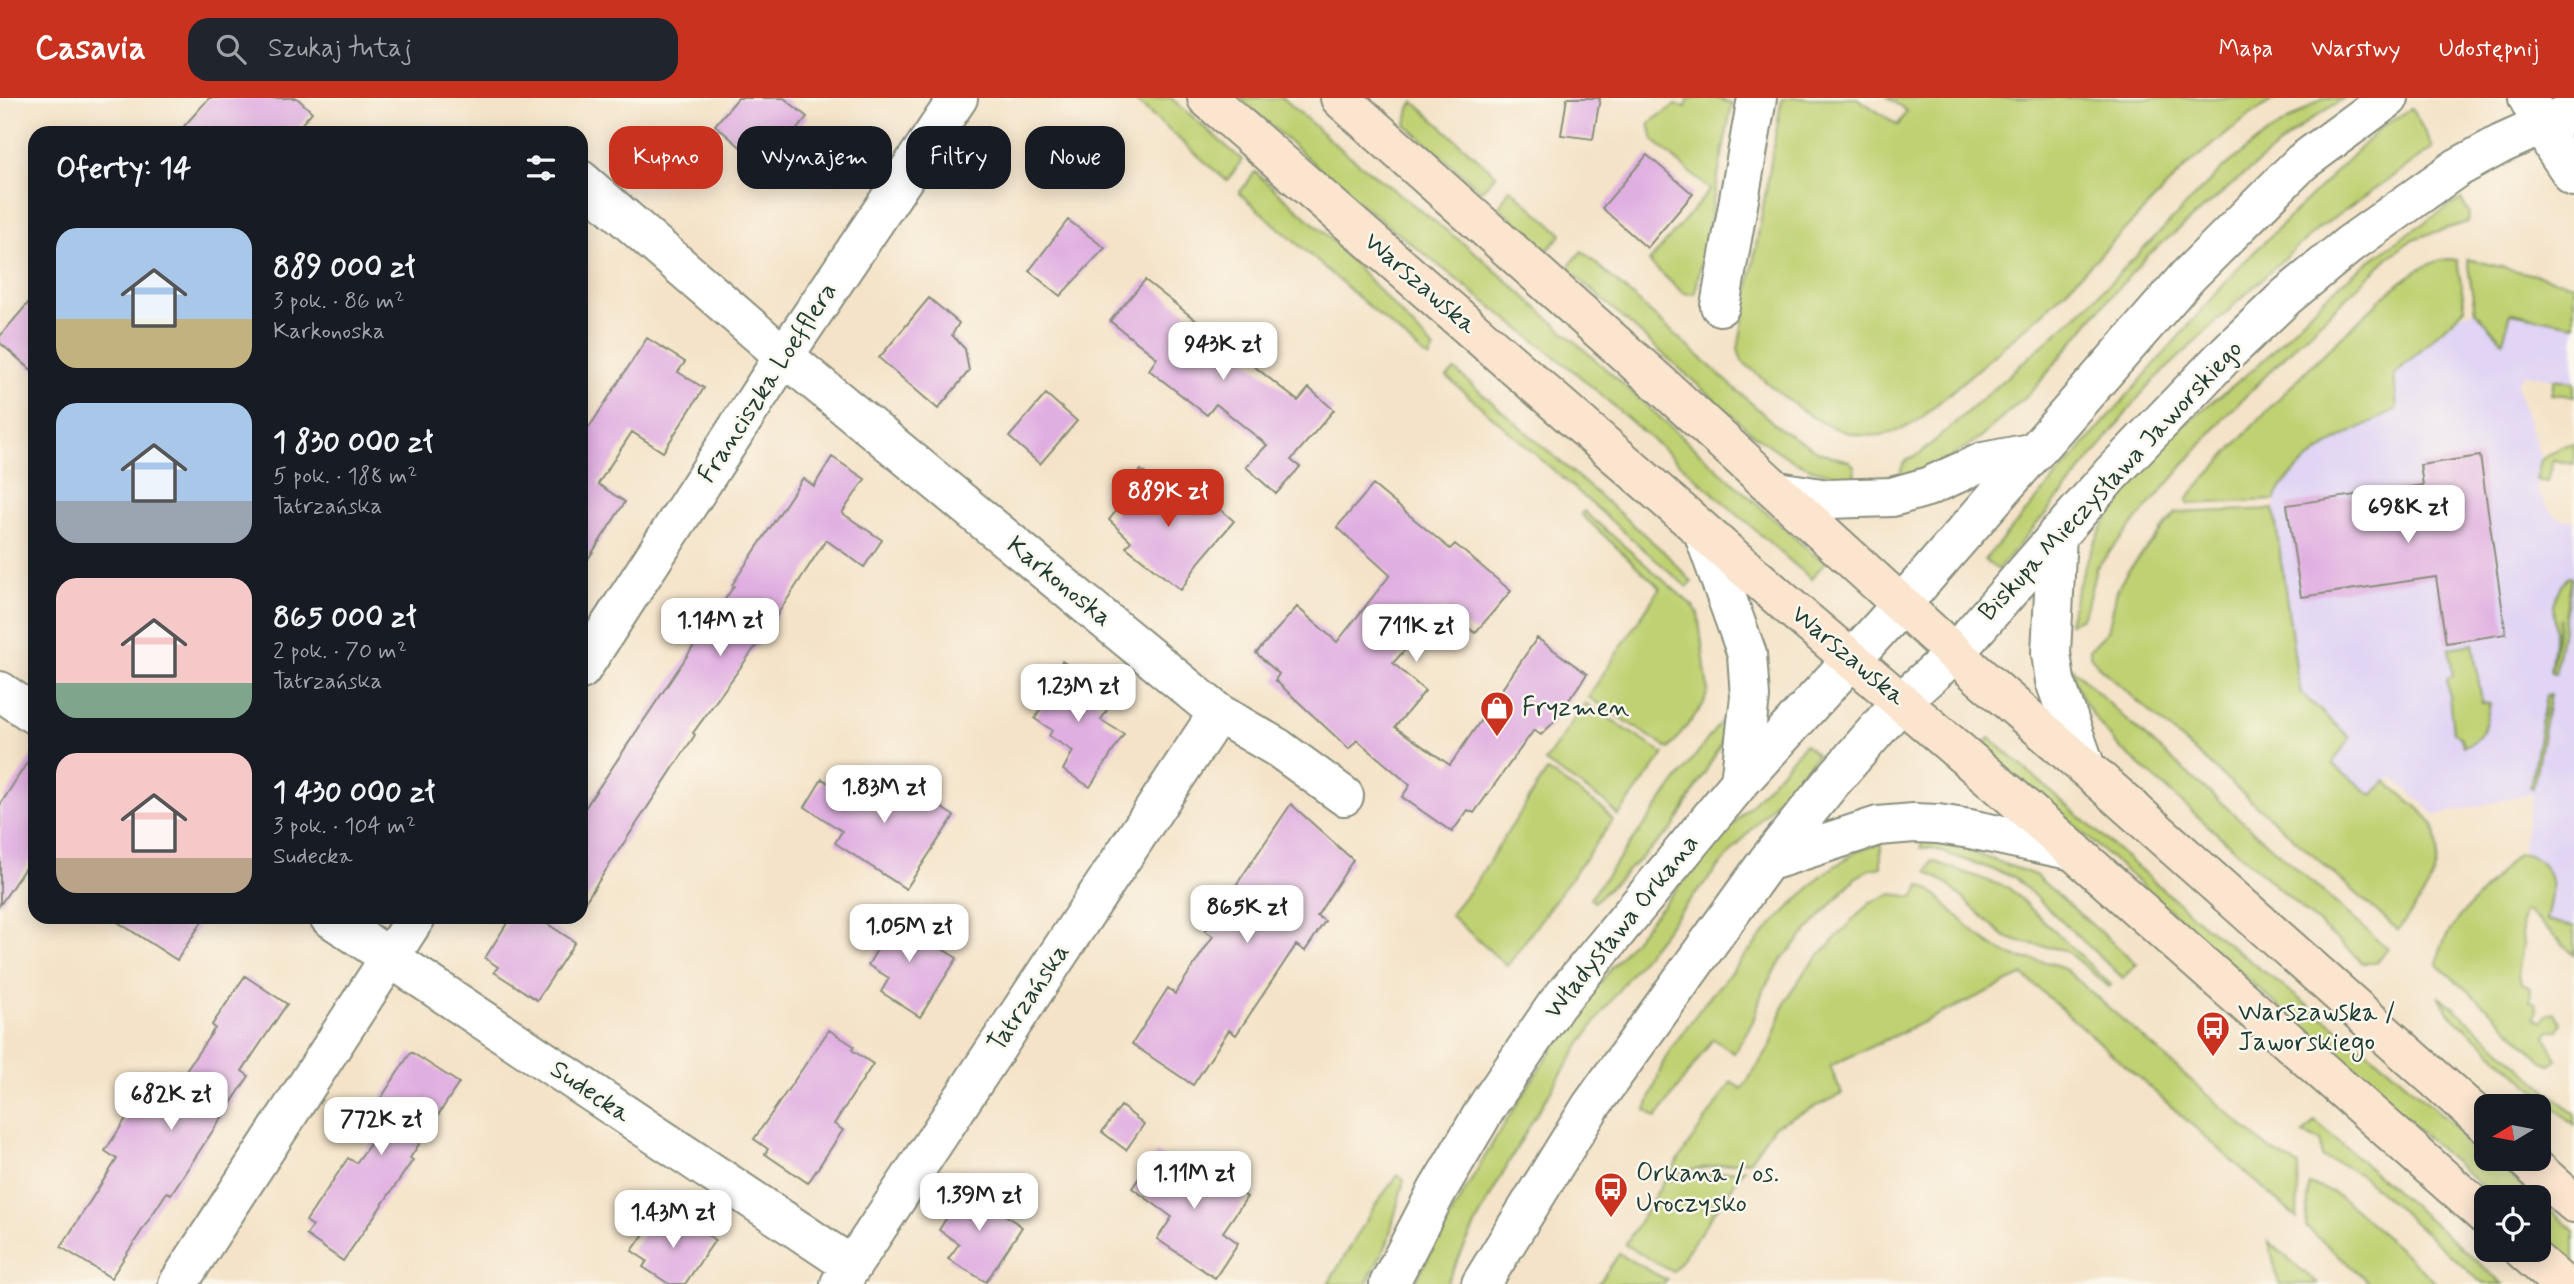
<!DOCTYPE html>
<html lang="pl">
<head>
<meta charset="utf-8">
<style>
	:root { --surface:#171b24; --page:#20242c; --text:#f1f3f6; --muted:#9ea1a6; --accent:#c8321e }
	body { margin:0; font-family:Mynerve,sans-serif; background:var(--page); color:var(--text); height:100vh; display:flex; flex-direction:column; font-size:26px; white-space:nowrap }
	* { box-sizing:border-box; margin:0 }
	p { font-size:23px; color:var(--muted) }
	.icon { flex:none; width:38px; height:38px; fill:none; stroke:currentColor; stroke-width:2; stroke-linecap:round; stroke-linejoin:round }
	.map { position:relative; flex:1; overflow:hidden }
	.drawer { position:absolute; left:28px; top:28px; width:560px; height:798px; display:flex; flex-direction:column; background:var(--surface); border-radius:21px; box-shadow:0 4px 18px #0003 }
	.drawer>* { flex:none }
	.guide { position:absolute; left:609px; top:28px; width:665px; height:63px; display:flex; gap:14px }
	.needle { width:46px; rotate:260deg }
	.fabs { position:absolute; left:2474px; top:996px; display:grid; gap:14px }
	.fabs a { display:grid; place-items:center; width:77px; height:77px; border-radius:14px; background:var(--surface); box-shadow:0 4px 18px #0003; font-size:35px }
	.price { position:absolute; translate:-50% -60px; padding:0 16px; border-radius:14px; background:#fff; color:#222; font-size:23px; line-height:46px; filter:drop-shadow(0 2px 4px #0008) }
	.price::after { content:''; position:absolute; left:50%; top:42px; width:21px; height:16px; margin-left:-10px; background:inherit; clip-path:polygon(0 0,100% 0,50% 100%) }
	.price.current { background:var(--accent); color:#fff }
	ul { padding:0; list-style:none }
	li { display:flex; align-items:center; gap:21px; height:175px; padding:0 28px }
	li span { display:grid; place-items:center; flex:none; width:196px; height:140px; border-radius:21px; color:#555 }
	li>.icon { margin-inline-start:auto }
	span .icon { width:84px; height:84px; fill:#fffc; stroke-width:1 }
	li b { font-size:30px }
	h2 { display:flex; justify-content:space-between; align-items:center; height:84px; padding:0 28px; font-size:30px }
	.tag { padding:0 24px; border-radius:21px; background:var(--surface); box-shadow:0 4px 18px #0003; font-size:24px; line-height:63px }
	.tag.current { background:var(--accent); color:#fff }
	header { display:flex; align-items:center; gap:42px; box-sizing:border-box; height:98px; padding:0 35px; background:var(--accent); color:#fff }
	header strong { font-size:33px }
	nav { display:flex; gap:38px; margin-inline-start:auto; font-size:24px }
	.search { width:490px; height:63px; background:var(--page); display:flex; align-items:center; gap:18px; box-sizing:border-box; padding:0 24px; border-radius:21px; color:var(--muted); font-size:26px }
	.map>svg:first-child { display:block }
</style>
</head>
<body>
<header>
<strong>Casavia</strong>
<div class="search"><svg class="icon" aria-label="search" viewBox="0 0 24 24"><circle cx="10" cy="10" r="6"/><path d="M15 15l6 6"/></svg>Szukaj tutaj</div>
<nav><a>Mapa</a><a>Warstwy</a><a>Udostępnij</a></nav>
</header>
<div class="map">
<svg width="2574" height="1186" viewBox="0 0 2574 1186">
	<rect width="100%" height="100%" fill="#fbf7ec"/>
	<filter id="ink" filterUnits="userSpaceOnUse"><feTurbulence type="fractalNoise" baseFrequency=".0143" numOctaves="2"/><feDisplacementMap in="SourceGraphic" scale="14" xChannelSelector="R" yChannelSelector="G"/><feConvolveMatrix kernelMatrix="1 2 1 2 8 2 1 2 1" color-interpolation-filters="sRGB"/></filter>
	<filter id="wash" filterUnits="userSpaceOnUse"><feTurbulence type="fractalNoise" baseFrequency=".00686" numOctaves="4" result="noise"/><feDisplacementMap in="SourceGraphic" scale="28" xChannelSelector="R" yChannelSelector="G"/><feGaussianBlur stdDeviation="1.57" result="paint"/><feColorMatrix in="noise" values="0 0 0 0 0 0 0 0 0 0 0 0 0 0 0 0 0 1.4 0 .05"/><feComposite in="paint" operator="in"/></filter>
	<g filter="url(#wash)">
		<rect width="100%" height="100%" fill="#f4e3c8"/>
		<path fill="#e1d4f4" d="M2475,213L2502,243L2511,215L2574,227V284L2528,277H2523L2516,285L2541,362L2535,378L2538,395L2552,415L2562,421L2574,423V829L2546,822L2552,780L2539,763L2522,755L2532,696L2436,717L2391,678L2373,698L2332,666L2317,611L2301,595L2297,577L2274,415L2275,402L2280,389L2323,350L2345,336L2394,277L2460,217Z"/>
		<path fill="#c0d173" stroke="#708754" stroke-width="2" d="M1132,0H1171L1242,62L1227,83Z
			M1239,0H1283L1337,48L1477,156L1813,456L1826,464L1811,481L1576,275L1358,104Z
			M1689,0H1717L1732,6L1695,196L1683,195L1649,164L1710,92L1653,42L1649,25L1675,7L1686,9Z
			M1782,0H1857L1898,27L1907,13L1888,0H2276L2246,20L2186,69L2049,209L1920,321C1852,368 1791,305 1742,263L1738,252Z
			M2323,0H2344L2303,27L2147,158L2097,214L2035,290L1981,339L1944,364L1900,381C1902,359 1906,364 1922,354L2089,206L2222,71L2258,42Z
			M1414,4L1496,77L1481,93L1406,27L1409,10Z
			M2412,10L2433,50L2318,131L2280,164L2146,290L2073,383L1998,472L1984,462L2242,166L2380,30Z
			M1255,74L1328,138L1434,251L1429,261L1239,95Z
			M1510,90L1562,136L1547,153L1499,109Z
			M2461,101L2469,115L2468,124L2413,141L2389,159L2298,245L2223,321L2096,470C2092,482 2088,515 2080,521C2079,522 2070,525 2069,525C2085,445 2121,386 2181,330C2205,307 2234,289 2259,266C2281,246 2300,222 2323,201C2365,164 2413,131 2461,101Z
			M1582,153L1779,330L1819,354L1849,363L1854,368L1855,382L1812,371L1792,362L1754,337L1567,170Z
			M2448,161L2457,162L2465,210L2394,277L2397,311C2360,329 2290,362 2275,402L2189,406L2187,401C2240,340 2294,282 2353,228C2377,205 2414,165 2448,161Z
			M2467,161L2574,186V227L2511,215L2503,243L2475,213Z
			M1455,272L1663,453L1692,484L1687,489L1447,279Z
			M2554,281L2574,284V298L2551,296Z
			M2574,346V366L2553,362L2548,384L2536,382L2541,362L2561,348Z
			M2274,411L2297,577L2301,595L2350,640L2332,666L2372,697L2386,683C2398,695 2421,710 2431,723C2435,729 2436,738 2437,744C2442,780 2418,805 2398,832L2099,569L2090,557V551L2108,533L2117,492L2127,474L2176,415Z
			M1584,413L1694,509L1698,515L1708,593L1703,607L1669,651L1588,599L1660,490L1581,416Z
			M2569,478L2572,479L2555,576L2551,574L2560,520L2550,574L2555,533L2553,506L2560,489Z
			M2473,546L2482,605L2490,606C2485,626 2485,643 2463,648L2461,640L2453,634L2447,580L2453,578L2449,550Z
			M2071,569L2120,616L2388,851L2375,865H2363L2117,647C2096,623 2078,600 2071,569Z
			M2546,597H2550L2533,690L2530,689Z
			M1585,605L1664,656L1618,718L1606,705L1545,664Z
			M1733,607L1720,648L1673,730L1594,804L1590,800Z
			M1990,640L2201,825L2386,968L2487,1056V1060L2492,1061L2535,1099H2494L2043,700L1981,650Z
			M1805,646L1817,657C1759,724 1698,789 1644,859C1564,960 1502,1070 1446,1186H1414C1465,1089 1520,994 1585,905C1652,814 1730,731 1805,646Z
			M1547,673L1602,710L1613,722L1507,868L1450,817L1474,787Z
			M1923,743L1966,752L2035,777L2137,866L2123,880L2014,779L1931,750H1920Z
			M1881,745V769L1871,771L1855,780L1782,861L1763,892L1753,923L1734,955L1713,941L1656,1020L1646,1012L1663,965L1672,949L1706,903L1769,830L1823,776L1858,753Z
			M2518,756C2527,755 2533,758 2539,763C2559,780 2550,800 2546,822L2574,829V857L2527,812L2524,814L2521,824L2523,847L2518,877L2522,886L2531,890L2530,903L2536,905L2537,912L2534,920L2542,924L2546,917L2554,915L2562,925L2558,932L2549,933L2546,939L2557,961L2551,966L2541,962L2502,923L2437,866C2441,834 2467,812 2488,788C2498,777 2507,764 2518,756Z
			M1932,763L2009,790L2111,887L2109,889L2065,852L2019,844L2005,839L1946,785L1927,774Z
			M1920,787L1932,793C1953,812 1982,846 2008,856C2027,864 2047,860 2065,871L2269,1051L2299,1068L2297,1120L2023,877L1830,968L1842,996L1774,1028L1750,1062L1669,1076L1731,984L1742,991L1769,950L1786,902L1807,870L1870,804L1892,796L1915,799Z
			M2439,897L2574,1016V1027L2448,914Z
			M2315,1023L2503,1186H2483L2363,1079L2345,1068L2322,1060L2321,1043L2303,1036Z
			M1744,1071L1673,1174L1625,1147L1664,1083Z
			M1398,1077L1404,1082L1387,1146L1366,1186H1328L1376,1106Z
			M2309,1086L2332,1094L2347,1104L2438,1186H2371L2306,1129Z
			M2539,1102L2574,1133V1169L2539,1139Z
			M2269,1144L2318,1186H2279Z
			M1619,1156L1667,1182L1664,1186H1598Z"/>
		<g id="blocks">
			<path fill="#e0afe1" d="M209,0H297L312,14L294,35H178Z
				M738,0H784L807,19L784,47L787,50L768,73L715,27Z
				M1567,0H1600L1593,41L1561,37Z
				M1647,57L1693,96L1647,150L1602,110Z
				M1068,122L1105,150L1060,198L1029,173Z
				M1145,182L1298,303L1309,290L1334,312L1291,362L1300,369L1276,396L1246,369L1267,347L1216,306L1207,317L1149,272L1157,260L1110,223Z
				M35,197V275L0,245V238Z
				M929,200L959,225L952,237L965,251L969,273L938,311L879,260Z
				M647,240L685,264L678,274L704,290L663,354L632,334L598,386L625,404L581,472V342Z
				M1046,296L1077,323L1040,366L1009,339Z
				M2480,358L2506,536L2446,545L2436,479L2301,499L2287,407L2423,387L2420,367Z
				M832,359L865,381L842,415L882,442L864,469L826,442L764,537L693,635L695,637L581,810V716L734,488L732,487L803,380L814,388Z
				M1141,372L1193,416L1207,400L1234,423L1199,464L1181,492L1126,449L1131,443L1109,422L1126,400L1121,395Z
				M1373,387L1450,451L1455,446L1511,493L1475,535L1443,510L1393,565L1425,593L1395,629L1450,667L1537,540L1587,576L1552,626L1541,637L1534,632L1474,715L1468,712L1452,734L1402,699L1410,687L1357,642L1349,651L1275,582L1279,576L1256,555L1297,509L1337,544L1390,477L1337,429Z
				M1062,563L1090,581L1081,596L1107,612L1101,622L1124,636L1090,689L1063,672L1073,653L1049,638L1052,632L1035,621L1045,603L1040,599Z
				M35,652V755L0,807V707Z
				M884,672L954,718L906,791L835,745L842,733L805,709L822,681L862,706Z
				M1291,706L1353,762L1317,818L1325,823L1305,853L1296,847L1236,937L1229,932L1193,987L1132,946L1168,890L1175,896L1213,838L1205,833Z
				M890,815L926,837L924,840L957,860L920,919L881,894L889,880L868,867L878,850L871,845Z
				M110,819H205L177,862Z
				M511,819H537L575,844L537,902L494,874L498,869L485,860Z
				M245,878L287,906L242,973L249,978L171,1096L167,1094L111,1180L61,1149L117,1061L105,1053L140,999L159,1011L215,930L212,927Z
				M829,932L854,948L852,952L873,966L834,1026L843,1032L808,1085L765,1056L768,1051L754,1041Z
				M411,954L459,985L410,1060L413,1062L343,1163L306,1137L313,1128L306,1123L348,1060L356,1065L393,1015L378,1005Z
				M1121,1008L1144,1026L1126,1052L1102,1034Z
				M1157,1055L1193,1080L1205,1063L1231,1081L1228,1085L1247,1099L1223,1134L1238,1145L1215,1180L1157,1141L1172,1119L1132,1090Z
				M968,1086L991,1101L989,1105L1022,1129L986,1184L948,1161L959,1146L939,1132Z
				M676,1116L715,1142L685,1186H669L643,1169L647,1163L632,1153L655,1120L668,1129Z"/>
		</g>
	</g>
	<g filter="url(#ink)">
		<use href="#blocks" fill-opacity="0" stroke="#8a907e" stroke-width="2"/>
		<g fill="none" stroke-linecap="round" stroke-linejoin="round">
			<g stroke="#8a907e" stroke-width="42">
				<path id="minor" d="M2528,0L2555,51L2574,79
					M581,82L784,258L1218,615L1278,650L1344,698
					M1720,208L1757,0
					M581,572L784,258L958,0
					M0,593L35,617
					M329,819L852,1168
					M178,1186L416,819
					M840,1186L1218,615"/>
			</g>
			<g stroke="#8a907e" stroke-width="42">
				<path id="tertiary" d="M1778,393L1827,401L1892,399L1927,389L1983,364L2035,354
					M1703,434L1747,556L1750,599L1740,684
					M2057,436L2051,555L2055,583L2086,670
					M1767,764L1878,728L1914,725L1938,726L1970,731L2074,753
					M1389,1186L1437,1093L1488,1007L1556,907L1740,684L1902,506L2188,178L2302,64L2389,0
					M1481,1186L1591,1008L1767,764L1829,687L1901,604L1955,555L2111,376L2228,254L2287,198L2350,146L2457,70L2501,46L2574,13"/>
			</g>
			<g stroke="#8a907e" stroke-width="42">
				<path id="secondary" d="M1207,0L1783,503L2008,695L2487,1119
					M1340,0L1668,293L1976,575L2086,670L2487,1027
					M2524,1060L2574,1105
					M2523,1152L2562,1186"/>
			</g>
			<use href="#minor" stroke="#fff" stroke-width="38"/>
			<use href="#tertiary" stroke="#fff" stroke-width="38"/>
			<use href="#secondary" stroke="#fbe5cf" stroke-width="38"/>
		</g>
	</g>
	<defs>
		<g id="shop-pin" transform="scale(1.75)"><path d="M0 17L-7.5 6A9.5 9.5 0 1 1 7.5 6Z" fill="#c8321e" stroke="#fbf7ec"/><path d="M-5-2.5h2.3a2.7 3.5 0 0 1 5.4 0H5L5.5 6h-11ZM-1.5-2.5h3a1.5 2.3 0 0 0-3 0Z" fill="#fff"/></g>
		<g id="bus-pin" transform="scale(1.75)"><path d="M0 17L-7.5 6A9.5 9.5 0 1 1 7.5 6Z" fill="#c8321e" stroke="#fbf7ec"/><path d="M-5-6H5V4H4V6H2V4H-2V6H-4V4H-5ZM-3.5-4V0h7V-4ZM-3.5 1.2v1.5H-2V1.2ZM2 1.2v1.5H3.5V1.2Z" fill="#fff"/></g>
	</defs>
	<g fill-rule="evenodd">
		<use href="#shop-pin" x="1497" y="610"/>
		<use href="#bus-pin" x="2213" y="930"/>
		<use href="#bus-pin" x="1611" y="1091"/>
	</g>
	<g text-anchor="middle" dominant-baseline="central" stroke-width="5" stroke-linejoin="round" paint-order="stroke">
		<g font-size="26" fill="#1f3d34" stroke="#fbf7ec">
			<text transform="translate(1420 186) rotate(41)">Warszawska</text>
			<text transform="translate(768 285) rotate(-57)">Franciszka Loefflera</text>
			<text transform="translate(2111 383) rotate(-47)">Biskupa Mieczysława Jaworskiego</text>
			<text transform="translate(1059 484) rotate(39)">Karkonoska</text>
			<text transform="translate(1848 558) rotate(40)">Warszawska</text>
			<text transform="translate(1622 829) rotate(-51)">Władysława Orkana</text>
			<text transform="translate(1029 900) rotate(-56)">Tatrzańska</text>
			<text transform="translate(590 994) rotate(34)">Sudecka</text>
		</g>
		<g font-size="26" fill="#1f3d34" stroke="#fbf7ec" text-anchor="start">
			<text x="1522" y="610">Fryzmen</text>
			<text x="2238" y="915">Warszawska /<tspan x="2238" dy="30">Jaworskiego</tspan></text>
			<text x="1636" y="1076">Orkana / os.<tspan x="1636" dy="30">Uroczysko</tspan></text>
		</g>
	</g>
</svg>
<div class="fabs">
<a><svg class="needle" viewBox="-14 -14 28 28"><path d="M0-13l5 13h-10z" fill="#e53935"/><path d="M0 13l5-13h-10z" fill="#9ea1a6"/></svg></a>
<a><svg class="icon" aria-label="locate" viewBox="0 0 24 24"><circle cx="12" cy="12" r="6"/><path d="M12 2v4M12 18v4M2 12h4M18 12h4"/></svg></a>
</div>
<b class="price" style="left:1223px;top:284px">943K zł</b>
<b class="price current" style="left:1168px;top:431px">889K zł</b>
<b class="price" style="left:2408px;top:447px">698K zł</b>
<b class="price" style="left:720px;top:560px">1.14M zł</b>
<b class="price" style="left:1416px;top:566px">711K zł</b>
<b class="price" style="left:1078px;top:626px">1.23M zł</b>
<b class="price" style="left:884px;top:727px">1.83M zł</b>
<b class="price" style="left:1247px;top:847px">865K zł</b>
<b class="price" style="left:909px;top:866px">1.05M zł</b>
<b class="price" style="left:171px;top:1034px">682K zł</b>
<b class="price" style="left:381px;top:1059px">772K zł</b>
<b class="price" style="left:1194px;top:1113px">1.11M zł</b>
<b class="price" style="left:979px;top:1135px">1.39M zł</b>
<b class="price" style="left:673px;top:1152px">1.43M zł</b>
<div class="guide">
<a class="tag current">Kupno</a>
<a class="tag">Wynajem</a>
<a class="tag">Filtry</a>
<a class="tag">Nowe</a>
</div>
<section class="drawer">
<h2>Oferty: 14<svg class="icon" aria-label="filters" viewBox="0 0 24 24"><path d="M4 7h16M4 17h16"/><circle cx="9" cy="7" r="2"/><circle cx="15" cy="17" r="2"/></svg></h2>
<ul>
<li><span style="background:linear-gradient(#a9c7e8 65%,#c2b280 0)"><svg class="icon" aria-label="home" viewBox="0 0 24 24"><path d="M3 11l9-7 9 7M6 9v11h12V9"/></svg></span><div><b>889 000 zł</b><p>3 pok. · 86 m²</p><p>Karkonoska</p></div></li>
<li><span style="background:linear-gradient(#a9c7e8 70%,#9aa5b1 0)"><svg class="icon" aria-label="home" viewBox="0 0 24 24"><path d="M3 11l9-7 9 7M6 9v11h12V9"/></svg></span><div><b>1 830 000 zł</b><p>5 pok. · 188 m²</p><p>Tatrzańska</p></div></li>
<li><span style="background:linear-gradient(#f6c9c9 75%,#7fa58c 0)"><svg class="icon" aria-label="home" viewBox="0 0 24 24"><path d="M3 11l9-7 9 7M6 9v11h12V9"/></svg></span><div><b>865 000 zł</b><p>2 pok. · 70 m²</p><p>Tatrzańska</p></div></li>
<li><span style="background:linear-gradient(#f6c9c9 75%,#b9a48a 0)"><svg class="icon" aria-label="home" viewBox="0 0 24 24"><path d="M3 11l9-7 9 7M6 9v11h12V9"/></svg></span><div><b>1 430 000 zł</b><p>3 pok. · 104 m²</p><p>Sudecka</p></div></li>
</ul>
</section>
</div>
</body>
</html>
